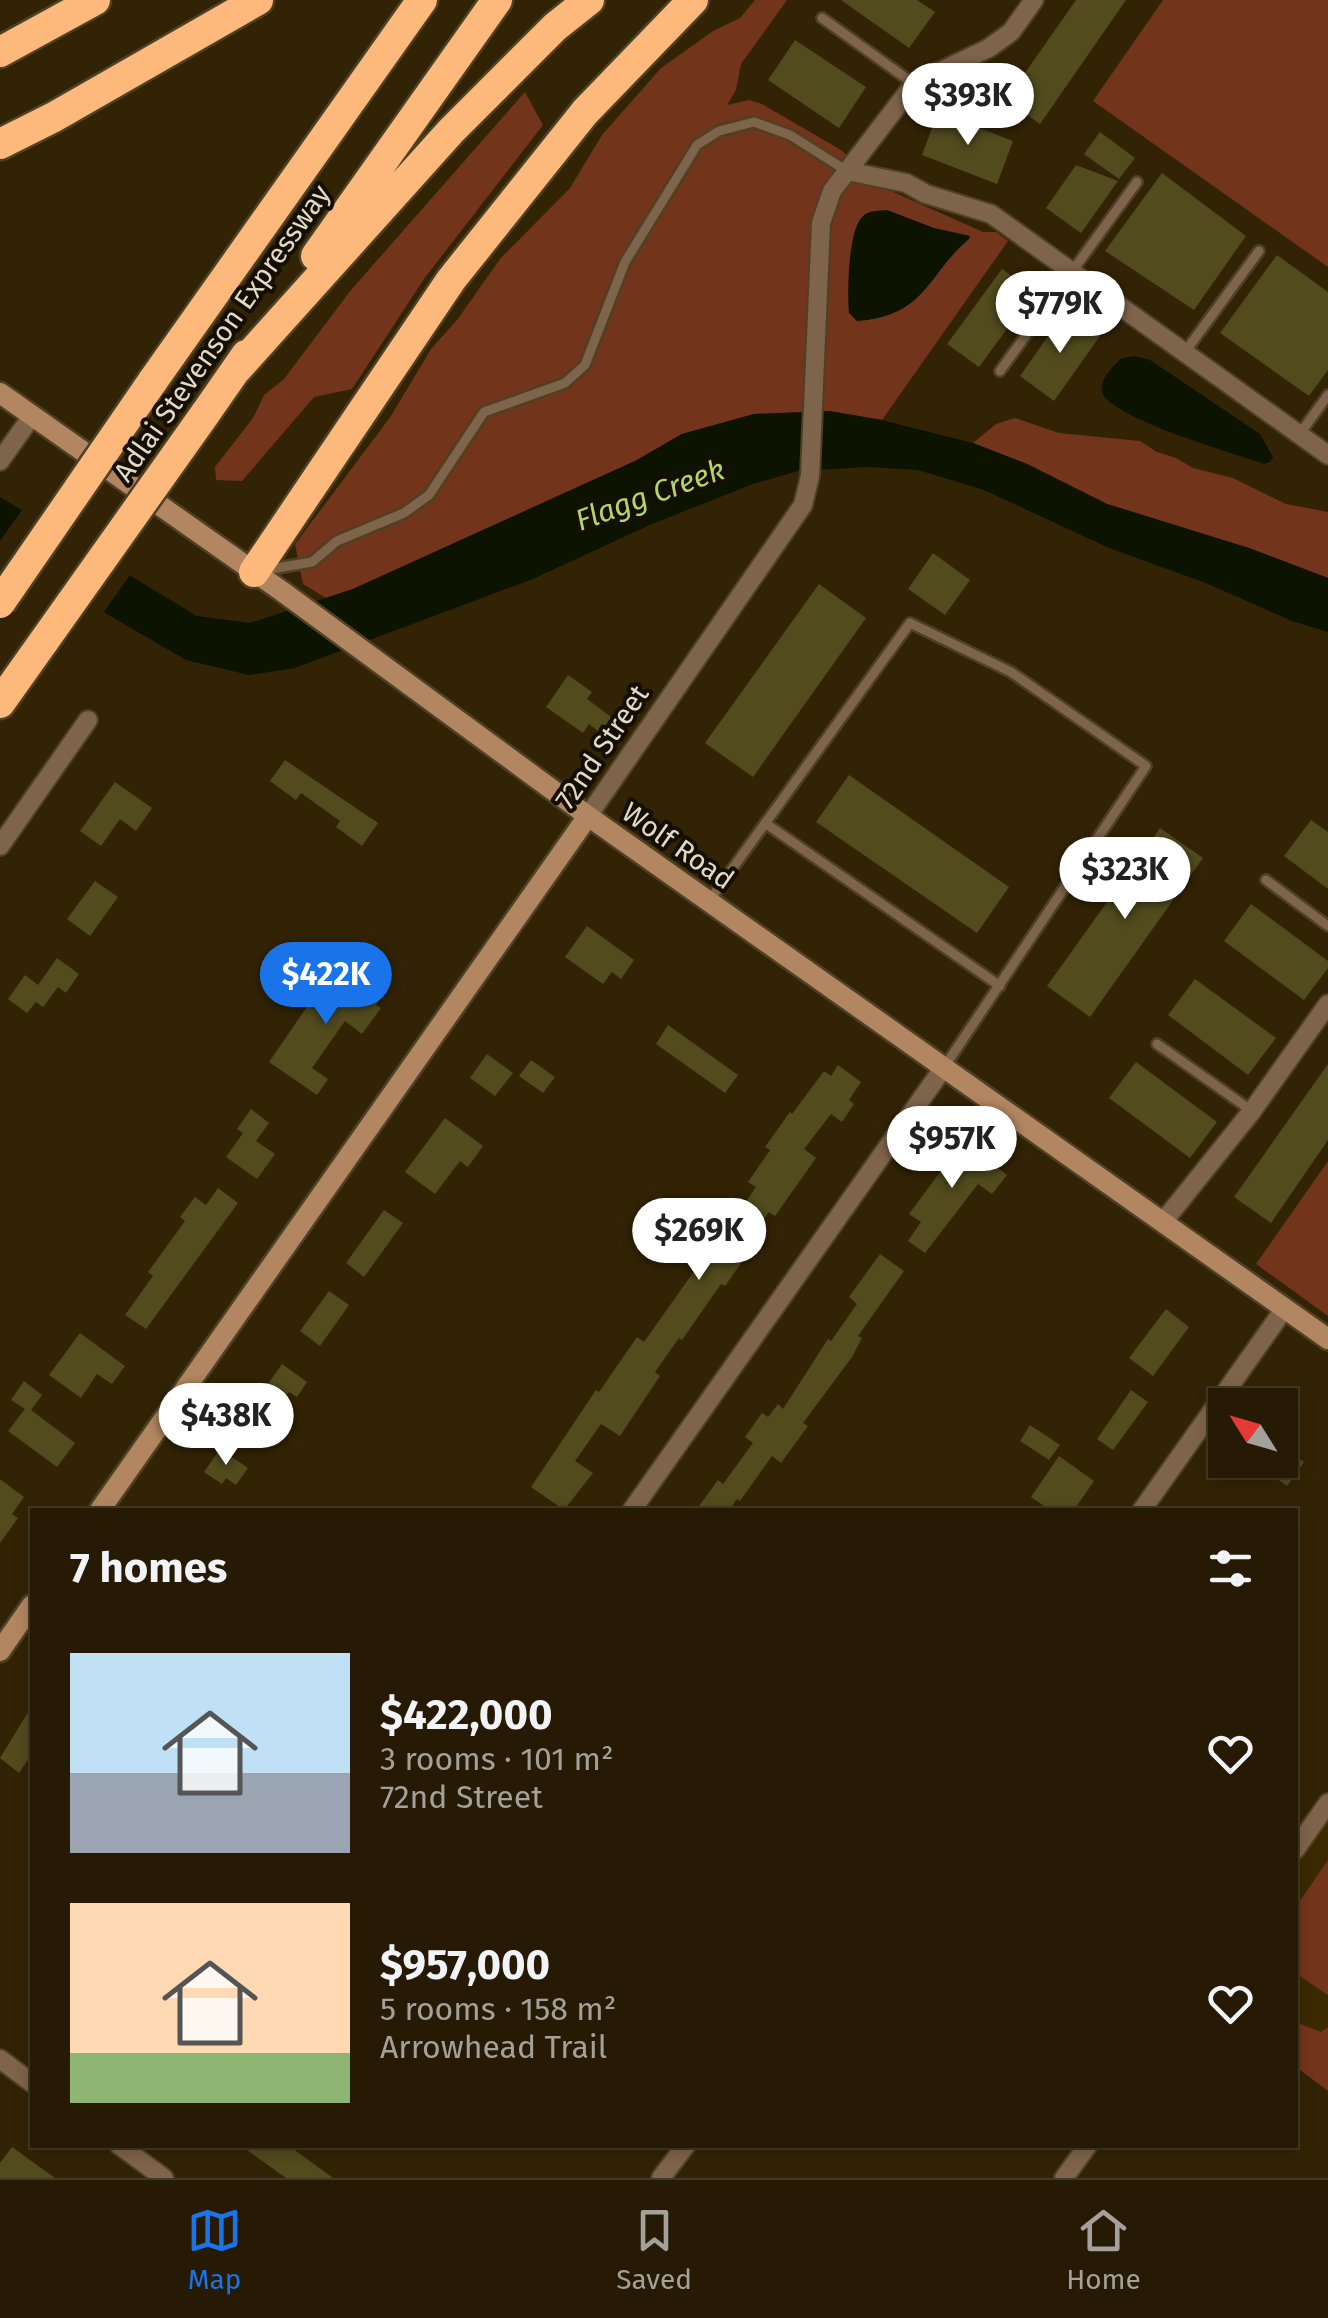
<!DOCTYPE html>
<html lang="en">
<head>
<meta charset="utf-8">
<style>
	:root { --surface:#261a04; --page:#322713; --text:#f1f3f6; --muted:#a4a19a; --line:#423826; --accent:#1a73e8 }
	body { margin:0; font-family:"Fira Sans",sans-serif; background:var(--page); color:var(--text); height:100vh; display:flex; flex-direction:column; font-size:38px; white-space:nowrap }
	* { box-sizing:border-box; margin:0 }
	p { font-size:32px; color:var(--muted) }
	.icon { flex:none; width:55px; height:55px; fill:none; stroke:currentColor; stroke-width:2; stroke-linecap:round; stroke-linejoin:round }
	.map { position:relative; flex:1; overflow:hidden }
	.panel { position:absolute; left:30px; top:1508px; width:1268px; height:640px; display:flex; flex-direction:column; background:var(--surface); border-radius:0px; box-shadow:0 5px 15px #0003,0 0 0 2px var(--line) }
	.panel>* { flex:none }
	.needle { width:65px; rotate:307deg }
	.tools { position:absolute; left:1208px; top:1388px; display:grid; gap:20px }
	.tools a { display:grid; place-items:center; width:90px; height:90px; border-radius:0px; background:var(--surface); box-shadow:0 5px 15px #0003,0 0 0 2px var(--line); font-size:50px }
	.price { position:absolute; translate:-50% -85px; padding:0 22px; border-radius:35px; background:#fff; color:#222; font-size:32px; line-height:65px; filter:drop-shadow(0 2px 5px #0008) }
	.price::after { content:''; position:absolute; left:50%; top:60px; width:30px; height:22px; margin-left:-15px; background:inherit; clip-path:polygon(0 0,100% 0,50% 100%) }
	.price.current { background:var(--accent); color:#fff }
	ul { padding:0; list-style:none }
	li { display:flex; align-items:center; gap:30px; height:250px; padding:0 40px }
	li span { display:grid; place-items:center; flex:none; width:280px; height:200px; border-radius:0px; color:#555 }
	li>.icon { margin-inline-start:auto }
	span .icon { width:120px; height:120px; fill:#fffc; stroke-width:1 }
	li b { font-size:42px }
	h2 { display:flex; justify-content:space-between; align-items:center; height:120px; padding:0 40px; font-size:42px }
	.menu { display:flex; justify-content:space-around; align-items:center; height:140px; border-top:2px solid var(--line); background:var(--surface); font-size:28px; color:var(--muted) }
	.menu a { display:grid; justify-items:center; gap:5px }
	.menu .current { color:var(--accent) }
	.map>svg:first-child { display:block }
</style>
</head>
<body>
<div class="map">
<svg width="1328" height="2178" viewBox="0 0 1328 2178">
	<rect width="100%" height="100%" fill="#322305"/>
	<path fill="#3b2901" d="M1328,1803V2078L1295,2055V1850Z"/>
	<path fill="#72341a" d="M755,0H787L741,64L736,90L727,105L749,100L762,104L841,150L887,189L983,232H996L1008,241L882,420L829,411L754,414L682,434L635,461L353,589L326,598L303,584L295,544L391,416L431,349L457,320L500,259L570,188L602,135L661,68L713,31L740,18Z
		M1163,0H1328V267L1093,101Z
		M525,92L543,125L424,279L352,389L314,397L242,481L216,480L215,467L253,418L264,395L284,379L351,290Z
		M1015,418L1059,433L1140,441L1157,452L1176,458L1193,468L1233,478L1286,504L1328,512V578L1249,548L1107,504L1027,464L973,443L996,424Z
		M1328,1161V1316L1256,1264Z
		M1328,1860V1995L1295,1973V1908Z
		M1295,2022L1321,2032L1328,2027V2091L1296,2067Z"/>
	<path fill="#0c1300" d="M887,210L934,228L970,236L969,239C927,274 927,316 857,321L849,313C847,293 848,229 863,216C869,210 879,211 887,210Z
		M1134,356L1150,360L1260,434L1273,457L1270,462L1264,464C1236,454 1106,417 1102,391C1100,379 1114,365 1122,358Z
		M829,411L882,420L973,443L1027,464L1107,504L1249,548L1328,578V632L1292,621L1206,583L1109,548L984,490L918,470L867,467L798,471L753,484L652,524L533,579L295,668L249,675L186,660L0,552V497L197,616L250,623L353,589L635,461L682,434L754,414Z"/>
	<path fill="#322305" d="M25,506L133,571L101,616L0,558V541Z"/>
	<path fill="#514b1d" d="M841,0H917L935,12L909,48Z
		M1076,0H1126L1040,124L1006,100Z
		M795,40L866,87L839,128L768,80Z
		M938,112L1013,141L997,184L922,155Z
		M1100,132L1135,158L1119,179L1084,154Z
		M1076,165L1118,181L1081,233L1046,208Z
		M1162,173L1246,236L1194,310L1105,251Z
		M1277,255L1328,292V370L1309,396L1220,333Z
		M1002,269L1034,292L979,367L947,344Z
		M1065,312L1100,336L1054,401L1020,376Z
		M933,553L970,580L945,615L908,589Z
		M819,584L866,618L753,777L705,743Z
		M568,675L592,692L587,699L614,719L603,735L589,724L583,733L546,707Z
		M285,760L378,823L362,846L336,827L340,821L301,793L296,800L270,781Z
		M849,775L1009,887L977,933L816,822Z
		M115,782L152,808L136,831L120,819L101,846L80,831Z
		M1311,820L1328,832V889L1284,856Z
		M1160,828L1203,858L1090,1017L1047,986Z
		M95,881L118,897L90,936L67,919Z
		M1251,904L1328,961V968L1304,1000L1224,941Z
		M587,926L634,960L621,979L612,972L603,984L565,957Z
		M57,958L79,974L66,993L58,987L43,1007L36,1002L27,1013L8,999L25,975L38,985Z
		M374,972L391,984L376,1005L381,1008L362,1034L345,1021L312,1068L328,1079L317,1095L269,1062L313,998L309,996L325,974L356,997Z
		M1195,979L1276,1038L1248,1075L1168,1015Z
		M668,1025L738,1075L725,1093L656,1044Z
		M487,1054L513,1073L495,1096L470,1078Z
		M531,1060L555,1077L543,1093L519,1076Z
		M1136,1062L1217,1122L1190,1158L1109,1098Z
		M1328,1064V1140L1271,1223L1234,1197Z
		M838,1065L861,1082L849,1100L854,1104L842,1122L831,1114L804,1149L816,1158L775,1216L769,1212L759,1225L738,1255L744,1259L725,1286L721,1284L682,1340L679,1338L655,1372L660,1376L620,1436L601,1424L575,1461L593,1473L564,1510L531,1487L596,1390L599,1392L637,1337L644,1342L697,1267L685,1259L714,1217L728,1227L756,1187L748,1182L770,1150L765,1147L790,1112L792,1114L824,1071L831,1076Z
		M251,1109L269,1123L256,1141L275,1154L257,1179L226,1157L243,1133L237,1129Z
		M445,1118L483,1146L468,1167L460,1161L435,1194L405,1172Z
		M957,1137L1007,1175L992,1194L978,1184L925,1253L908,1241L921,1222L909,1214L946,1164L940,1160Z
		M218,1188L238,1203L146,1329L125,1315L153,1276L148,1272L185,1221L180,1217L195,1197L206,1205Z
		M384,1210L403,1223L364,1277L346,1263Z
		M880,1254L904,1271L858,1336L862,1338L852,1357L803,1423L808,1426L781,1463L772,1456L740,1501L737,1499L729,1510H696L718,1480L723,1484L753,1443L745,1437L762,1413L768,1417L778,1404L783,1409L828,1339L831,1341L857,1304L849,1297Z
		M329,1291L349,1305L320,1346L300,1331Z
		M1166,1309L1189,1327L1153,1376L1129,1358Z
		M80,1333L125,1366L112,1384L97,1374L81,1398L49,1375Z
		M282,1364L307,1382L297,1397L289,1392L275,1412L257,1399Z
		M24,1381L42,1395L31,1410L75,1443L57,1467L8,1431L25,1409L11,1400Z
		M1131,1390L1148,1402L1113,1450L1097,1439Z
		M1030,1425L1060,1445L1049,1460L1020,1441Z
		M1280,1445L1304,1462L1287,1486L1250,1460H1280Z
		M220,1449L248,1468L236,1485L226,1478L222,1484L204,1472Z
		M1059,1456L1094,1481L1074,1510H1050L1031,1497Z
		M0,1479L24,1497L12,1514L18,1518L0,1543Z
		M32,1706V1754L19,1773L0,1758Z
		M240,2145H288L333,2178H286Z
		M12,2147L55,2178H0V2163Z"/>
	<g fill="none" stroke-linecap="round" stroke-linejoin="round">
		<g stroke="#4e4024" stroke-width="14">
			<path id="lane" d="M822,18L914,84
				M1185,352L1259,251
				M1000,371L1137,182
				M1299,435L1328,395
				M265,570L312,562L337,541L404,513L429,495L484,412L565,383L585,365L625,262L697,145L719,131L754,122L790,135L847,171
				M765,823L1000,986
				M1266,880L1328,926
				M709,901L910,623L1011,672L1146,766L945,1066
				M1157,1044L1252,1111"/>
		</g>
		<g stroke="#4e4024" stroke-width="22">
			<path id="street" d="M847,171L906,183L926,194L991,214L1328,455
				M0,461L32,416
				M588,816L803,505L810,476L821,223L832,191L914,84L989,48L1011,32L1034,0
				M0,846L88,720
				M1163,1222L1252,1111L1328,1004
				M632,1510L944,1067
				M1142,1510L1285,1308
				M1295,1850L1328,1803
				M0,2059L32,2083
				M119,2145L164,2178
				M661,2178L686,2145
				M1064,2178L1088,2145"/>
		</g>
		<g stroke="#4e4024" stroke-width="25">
			<path id="secondary" d="M0,393L283,592L588,816L1328,1339
				M100,1510L588,816
				M0,1651L32,1605"/>
		</g>
		<g stroke="#4e4024" stroke-width="35">
			<path id="highway" d="M0,52L95,0
				M0,144L54,117L258,0
				M316,256L497,0
				M237,369L451,131L555,27L589,0
				M152,382L422,0
				M205,414L246,355
				M254,572L451,280L585,112L693,0
				M0,703L44,641"/>
		</g>
		<use href="#lane" stroke="#7f644c" stroke-width="9"/>
		<use href="#street" stroke="#7f644c" stroke-width="18"/>
		<use href="#secondary" stroke="#b28660" stroke-width="20"/>
		<use href="#highway" stroke="#fdb97c" stroke-width="30"/>
		<g stroke="#4e4024" stroke-width="35" stroke-linecap="butt">
			<path id="highway-bridge" d="M0,603L152,382
				M44,641L205,414"/>
		</g>
		<use href="#highway-bridge" stroke="#fdb97c" stroke-width="30"/>
	</g>
	<g text-anchor="middle" dominant-baseline="central" stroke-width="8" stroke-linejoin="round" paint-order="stroke">
		<g font-size="28" fill="#e2d9c8" stroke="#140e03">
			<text transform="translate(222 333) rotate(-55)">Adlai Stevenson Expressway</text>
			<text transform="translate(602 747) rotate(-56)">72nd Street</text>
			<text transform="translate(678 846) rotate(35)">Wolf Road</text>
		</g>
		<g font-size="30" font-style="italic" fill="#b3d468" stroke="#140e03">
			<text transform="translate(650 495) rotate(-20)">Flagg Creek</text>
		</g>
	</g>
</svg>
<div class="tools">
<a><svg class="needle" viewBox="-14 -14 28 28"><path d="M0-13l5 13h-10z" fill="#e53935"/><path d="M0 13l5-13h-10z" fill="#a4a19a"/></svg></a>
</div>
<b class="price" style="left:968px;top:148px">$393K</b>
<b class="price" style="left:1060px;top:356px">$779K</b>
<b class="price" style="left:1125px;top:922px">$323K</b>
<b class="price current" style="left:326px;top:1027px">$422K</b>
<b class="price" style="left:952px;top:1191px">$957K</b>
<b class="price" style="left:699px;top:1283px">$269K</b>
<b class="price" style="left:226px;top:1468px">$438K</b>
<section class="panel">
<h2>7 homes<svg class="icon" aria-label="filters" viewBox="0 0 24 24"><path d="M4 7h16M4 17h16"/><circle cx="9" cy="7" r="2"/><circle cx="15" cy="17" r="2"/></svg></h2>
<ul>
<li><span style="background:linear-gradient(#bfe0f5 60%,#9aa5b1 0)"><svg class="icon" aria-label="home" viewBox="0 0 24 24"><path d="M3 11l9-7 9 7M6 9v11h12V9"/></svg></span><div><b>$422,000</b><p>3 rooms · 101 m²</p><p>72nd Street</p></div><svg class="icon" aria-label="heart" viewBox="0 0 24 24"><path d="M12 20l-8-8c-3-5 5-10 8-4 3-6 11-1 8 4z"/></svg></li>
<li><span style="background:linear-gradient(#ffd9b3 75%,#8fb573 0)"><svg class="icon" aria-label="home" viewBox="0 0 24 24"><path d="M3 11l9-7 9 7M6 9v11h12V9"/></svg></span><div><b>$957,000</b><p>5 rooms · 158 m²</p><p>Arrowhead Trail</p></div><svg class="icon" aria-label="heart" viewBox="0 0 24 24"><path d="M12 20l-8-8c-3-5 5-10 8-4 3-6 11-1 8 4z"/></svg></li>
</ul>
</section>
</div>
<nav class="menu">
<a class="current"><svg class="icon" aria-label="map" viewBox="0 0 24 24"><path d="M3 6l6-2 6 2 6-2v14l-6 2-6-2-6 2zM9 4v14M15 6v14"/></svg>Map</a>
<a><svg class="icon" aria-label="saved" viewBox="0 0 24 24"><path d="M7 4h10v16l-5-4-5 4z"/></svg>Saved</a>
<a><svg class="icon" aria-label="home" viewBox="0 0 24 24"><path d="M3 11l9-7 9 7M6 9v11h12V9"/></svg>Home</a>
</nav>
</body>
</html>
